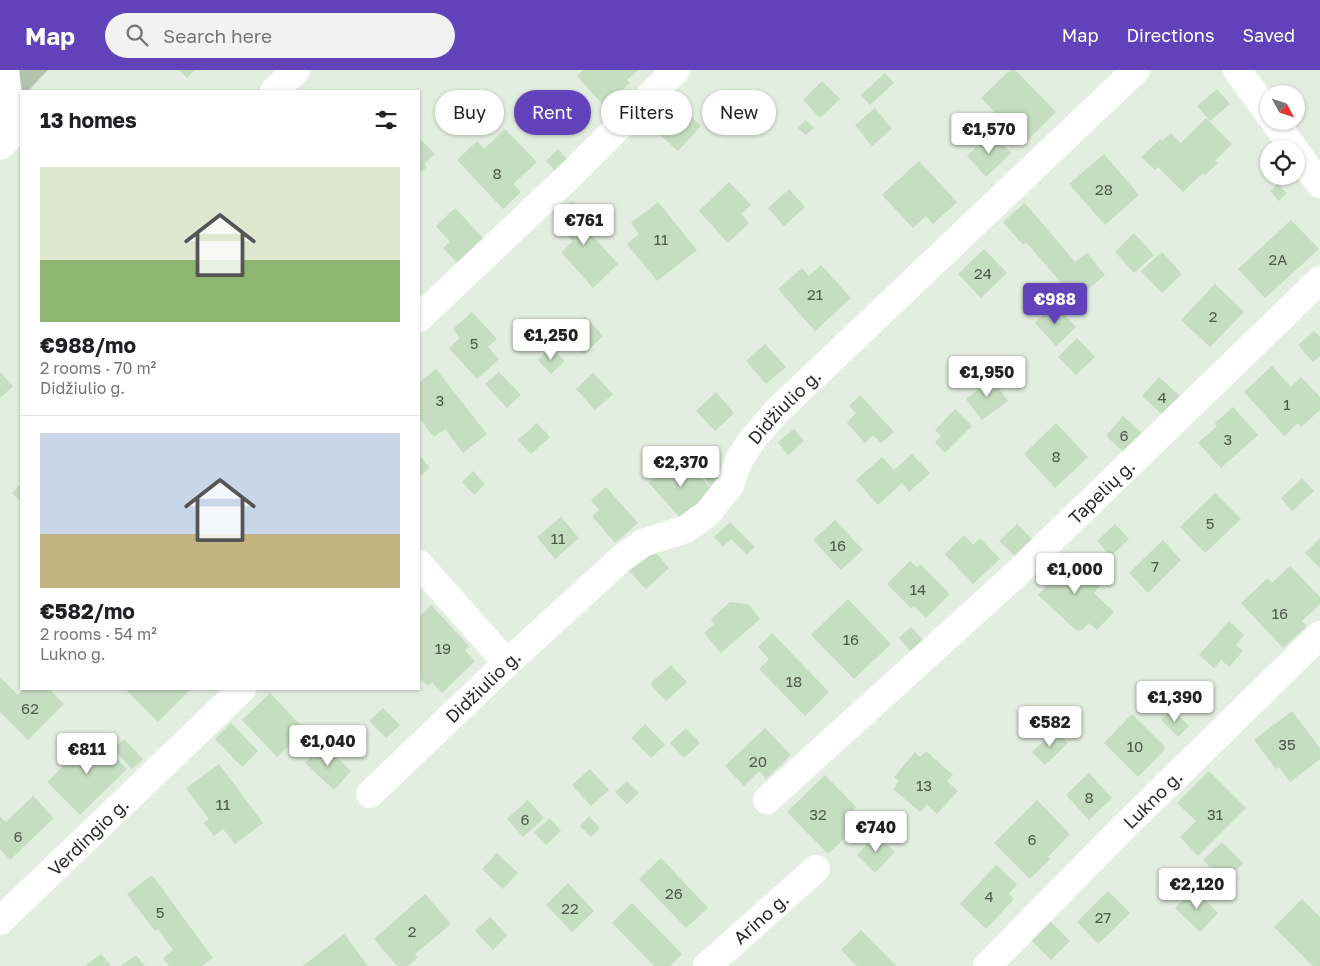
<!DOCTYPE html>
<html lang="en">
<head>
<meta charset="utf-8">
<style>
	:root { --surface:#fff; --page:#f2f2f2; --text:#202124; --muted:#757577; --line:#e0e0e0; --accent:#6142ba }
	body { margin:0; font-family:"Golos Text",sans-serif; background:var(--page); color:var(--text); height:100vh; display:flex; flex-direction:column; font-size:19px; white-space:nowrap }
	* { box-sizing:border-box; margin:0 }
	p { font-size:16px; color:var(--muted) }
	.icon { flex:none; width:28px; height:28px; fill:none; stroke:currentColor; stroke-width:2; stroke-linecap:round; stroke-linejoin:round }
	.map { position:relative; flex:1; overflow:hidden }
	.drawer { position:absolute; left:20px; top:20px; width:400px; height:600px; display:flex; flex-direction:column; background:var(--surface); border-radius:0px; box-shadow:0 1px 4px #0004 }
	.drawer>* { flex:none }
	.banner { position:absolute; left:435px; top:20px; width:475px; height:45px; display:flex; gap:10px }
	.needle { width:32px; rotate:130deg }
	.fabs { position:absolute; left:1260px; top:15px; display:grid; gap:10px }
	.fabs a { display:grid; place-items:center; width:45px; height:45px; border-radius:50%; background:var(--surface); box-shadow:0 1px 4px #0004; font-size:25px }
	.price { position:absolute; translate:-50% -42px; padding:0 11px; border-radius:5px; background:#fff; color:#222; font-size:16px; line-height:32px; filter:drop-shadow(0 1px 2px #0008) }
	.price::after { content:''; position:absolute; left:50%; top:30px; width:15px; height:11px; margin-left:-8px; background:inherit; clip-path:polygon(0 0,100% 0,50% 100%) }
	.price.current { background:var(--accent); color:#fff }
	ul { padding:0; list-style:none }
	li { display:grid; align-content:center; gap:10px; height:265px; padding:0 20px }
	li+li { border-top:1px solid var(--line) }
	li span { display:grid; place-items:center; height:155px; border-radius:0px; color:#555 }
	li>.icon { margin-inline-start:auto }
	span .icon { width:90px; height:90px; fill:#fffc; stroke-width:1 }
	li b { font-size:21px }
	h2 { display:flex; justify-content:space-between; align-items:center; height:60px; padding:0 20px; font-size:21px }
	.pill { padding:0 18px; border-radius:22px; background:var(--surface); box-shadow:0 1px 4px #0004; font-size:18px; line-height:45px }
	.pill.current { background:var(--accent); color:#fff }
	header { display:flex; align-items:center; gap:30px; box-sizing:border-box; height:70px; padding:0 25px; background:var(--accent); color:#fff }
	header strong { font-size:24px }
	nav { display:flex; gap:28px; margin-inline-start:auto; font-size:18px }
	.search { width:350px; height:45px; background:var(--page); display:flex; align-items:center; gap:12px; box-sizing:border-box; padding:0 18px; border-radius:28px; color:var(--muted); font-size:19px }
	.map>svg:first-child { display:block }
</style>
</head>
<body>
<header>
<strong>Map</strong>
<div class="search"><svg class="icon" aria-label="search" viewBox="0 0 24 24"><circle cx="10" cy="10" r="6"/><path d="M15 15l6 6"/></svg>Search here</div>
<nav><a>Map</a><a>Directions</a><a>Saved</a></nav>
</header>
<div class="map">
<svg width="1320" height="896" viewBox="0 0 1320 896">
	<rect width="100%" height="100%" fill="#e2eedf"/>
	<path fill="#b2c4ae" d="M0,0H48L28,21H21V29Z"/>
	<path fill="#c5ddc0" d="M179,0H195L187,8Z
		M583,0H638L627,10L630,13L605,37L577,6Z
		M1010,0H1015L1056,42L1025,73L981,28Z
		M885,3L894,13L870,35L861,25Z
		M822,11L840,29L820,48L803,30Z
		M1217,19L1230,34L1210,51L1197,36Z
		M673,30L701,56L678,81L650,56Z
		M875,38L892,59L872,76L855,55Z
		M1206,48L1232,74L1215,91L1218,93L1205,105L1203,103L1183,122L1158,97L1155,100L1141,87L1160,69L1162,71L1171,63L1181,73Z
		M806,50L814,58L806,65L798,58Z
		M505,59L537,92L513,114L521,122L503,139L457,90L477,71L484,79Z
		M991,63L1011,83L986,107L967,86Z
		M419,68L435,84L424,94L427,97L419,104Z
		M558,79L567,89L555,101L546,91Z
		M1104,84L1139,125L1105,155L1069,114Z
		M919,91L957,132L933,154L926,146L913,158L882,125Z
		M729,112L751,135L741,144L749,153L728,173L699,141Z
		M1278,114L1287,123L1279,131L1270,121Z
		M789,119L805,137L784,156L768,138Z
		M572,131L594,155L588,161L618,194L593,218L561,182L573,171L553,149Z
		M658,132L697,180L657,211L627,174L639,164L631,153Z
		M1025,133L1075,192L1087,183L1105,205L1076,230L1026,172L1023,175L1003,152Z
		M455,138L484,169L458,194L443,178L450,172L436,156Z
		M1291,150L1319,179L1265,228L1238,199Z
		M1134,163L1154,185L1134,203L1115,182Z
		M984,179L1007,203L981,228L958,204Z
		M1162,182L1182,204L1162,223L1141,201Z
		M821,195L851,228L815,261L778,219L802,198L809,206Z
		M1215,214L1244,242L1210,277L1181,250Z
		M1054,234L1076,257L1056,276L1035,253Z
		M472,242L497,269L488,277L499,289L477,309L449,278L460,268L453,259Z
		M585,246L603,266L584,284L565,264Z
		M1314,261L1320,267V286L1313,292L1298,275Z
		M1077,268L1095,287L1076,305L1058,287Z
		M765,274L786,297L766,314L746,291Z
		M551,277L565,291L551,304L538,290Z
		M1272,296L1291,317L1301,307L1320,327V340L1301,357L1298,353L1284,366L1244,322Z
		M436,299L487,364L463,383L445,359L434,367L419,348V313Z
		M0,302L13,316L0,328Z
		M499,302L521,325L507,338L485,314Z
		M593,303L613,324L595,340L576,319Z
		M988,304L1008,331L982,350L966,329L979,319L975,314Z
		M1159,307L1182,328L1165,347L1142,326Z
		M716,322L734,343L715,361L696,341Z
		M860,325L894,362L881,373L873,365L865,373L847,353L856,343L849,336Z
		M1233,337L1258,365L1221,398L1198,373L1217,356L1215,353Z
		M955,339L972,356L945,383L935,372L941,366L935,360Z
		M1123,346L1143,364L1126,384L1106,366Z
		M537,353L550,367L531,384L518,370Z
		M1056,353L1088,387L1055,418L1024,384Z
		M794,359L804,371L788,385L778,372Z
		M912,384L930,403L909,422L902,413L878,435L856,410L882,387L894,400Z
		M419,385L430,398L419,407Z
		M685,390L713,421L681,449L649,413L665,398Z
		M714,400L722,412L712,419L704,407Z
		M473,401L485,414L474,425L462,412Z
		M1302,408L1314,421L1292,441L1281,428Z
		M21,414V431L12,423Z
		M606,417L638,453L615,473L592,446L599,440L591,430Z
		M1215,423L1241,449L1205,483L1180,457Z
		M561,447L579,468L555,489L537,467Z
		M835,450L863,480L841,500L813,470Z
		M730,452L755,477L747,485L731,469L723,477L714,467Z
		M1017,454L1035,472L1018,489L999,471Z
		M1115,454L1129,469L1111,486L1097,471Z
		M964,465L973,475L980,468L1000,489L973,514L945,484Z
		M1320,468V498L1305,483Z
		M1163,470L1181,490L1148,523L1129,503Z
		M652,478L669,498L646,519L628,500Z
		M1065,482L1101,515L1094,523L1114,542L1097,560L1089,553L1082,560H1076L1038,525L1056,506L1049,499Z
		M910,491L917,497L920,494L950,524L926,548L914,536L911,538L887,514Z
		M1290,496L1320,527V534L1302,551L1307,556L1283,578L1241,533L1268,508L1272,513Z
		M848,529L891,574L854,609L811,565Z
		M730,532L748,534L760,549L721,583L704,563L714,554L711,549Z
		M431,535L469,576L465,580L475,591L442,623L432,612L428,616L419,607V547Z
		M1229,551L1244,565L1236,575L1243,581L1229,597L1221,590L1214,598L1199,585Z
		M911,557L925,572L913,584L899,568Z
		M772,563L829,622L805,646L759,599L769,589L758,577Z
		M671,595L687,612L666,631L650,614Z
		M0,607L18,625L24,619H49L64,634L28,670L0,642Z
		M125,619H191L158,652Z
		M270,623L305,660L277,687L242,650Z
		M383,638L400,655L386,668L369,651Z
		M1172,639L1189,656L1178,667L1161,650Z
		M1292,641L1320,678V689L1290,712L1279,697L1276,699L1254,670Z
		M1132,644L1166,678L1138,707L1104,673Z
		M231,653L258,681L242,697L215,669Z
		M645,654L665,675L651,688L631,668Z
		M686,658L700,673L684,688L670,673Z
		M765,658L791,685L766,709L759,701L744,716L725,696Z
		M1055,660L1068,673L1045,695L1032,682Z
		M94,665L127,699L80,745L47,712Z
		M124,669L143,689L132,699L113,679Z
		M323,674L351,701L334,720L305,693Z
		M926,681L953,705L947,711L958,721L937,744L927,735L920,742L893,719L899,711L894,707L915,682L920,687Z
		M219,694L263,753L235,774L223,759L214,766L204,753L209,749L186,718Z
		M590,699L609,720L591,736L572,715Z
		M1209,701L1246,738L1198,786L1180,767L1196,751L1177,733Z
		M1089,703L1112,728L1089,750L1066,725Z
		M825,705L856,737L846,746L856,757L828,784L787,742Z
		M627,711L639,723L627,734L615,722Z
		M33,726L54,748L10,790L0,779V747L6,752Z
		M528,730L544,748L523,767L507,749Z
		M1037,730L1070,764L1048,787L1050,789L1030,809L994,773Z
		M589,746L600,758L591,767L580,756Z
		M550,748L561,761L546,775L534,762Z
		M876,764L895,782L875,803L857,785Z
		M1222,772L1243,793L1224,812L1203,790Z
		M497,783L518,803L503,819L482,799Z
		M661,788L708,838L686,858L639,809Z
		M996,795L1017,814L1009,824L1014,829L986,859L960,834Z
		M152,805L213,888L202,896H169L163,888L173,880L158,859L155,861L127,824Z
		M568,813L594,841L572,862L546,835Z
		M1194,819L1218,843L1200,862L1175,838Z
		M1108,821L1130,843L1098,874L1077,852Z
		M425,824L451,854L415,884L418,887L408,896H397L374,869Z
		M1302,829L1320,847V896H1313L1274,857Z
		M632,833L682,884L670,896H654L612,853Z
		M490,847L507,865L493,880L475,861Z
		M1049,850L1070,871L1051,890L1030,869Z
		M861,860L896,896H857L841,880Z
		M344,864L368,896H303Z
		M101,884L111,896H85Z
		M136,885L145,896H121Z"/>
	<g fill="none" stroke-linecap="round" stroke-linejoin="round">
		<g stroke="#fff" stroke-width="28">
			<path d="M1237,0L1269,44"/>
			<path d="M274,21L296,0"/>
			<path d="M1274,51L1294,79"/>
			<path d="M0,76L12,64L5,0"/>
			<path d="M1296,82L1320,114"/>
			<path d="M419,248L566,109L676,0"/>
			<path d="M419,494L507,593"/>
			<path id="s1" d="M370,724L507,593L621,489L643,473L686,459L708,443L730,415L739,390L752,370L776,342L1136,0"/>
			<path id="s2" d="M767,730L1013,507L1320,210"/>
			<path id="s3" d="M0,851L242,619"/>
			<path id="s4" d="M707,896L816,799"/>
			<path id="s5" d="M987,896L1121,760L1320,565"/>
		</g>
	</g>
	<g text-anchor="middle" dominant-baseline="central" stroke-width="4" stroke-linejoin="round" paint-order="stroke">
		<g font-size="15" fill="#4f584d">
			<text x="497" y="103">8</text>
			<text x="1104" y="119">28</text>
			<text x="661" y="169">11</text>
			<text x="1278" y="189">2A</text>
			<text x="983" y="203">24</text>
			<text x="815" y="224">21</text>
			<text x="1213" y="246">2</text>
			<text x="474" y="273">5</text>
			<text x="1162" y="327">4</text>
			<text x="440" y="330">3</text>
			<text x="1287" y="334">1</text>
			<text x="1124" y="365">6</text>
			<text x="1228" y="369">3</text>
			<text x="1056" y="386">8</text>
			<text x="1210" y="453">5</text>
			<text x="558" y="468">11</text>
			<text x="838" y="475">16</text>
			<text x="1155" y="496">7</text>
			<text x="918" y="519">14</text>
			<text x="1280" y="543">16</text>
			<text x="851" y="569">16</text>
			<text x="443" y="578">19</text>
			<text x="794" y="611">18</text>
			<text x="30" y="638">62</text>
			<text x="1287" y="674">35</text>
			<text x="1135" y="676">10</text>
			<text x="758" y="691">20</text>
			<text x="924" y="715">13</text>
			<text x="1089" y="727">8</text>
			<text x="223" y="734">11</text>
			<text x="818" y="744">32</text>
			<text x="1215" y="744">31</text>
			<text x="525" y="749">6</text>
			<text x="18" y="766">6</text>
			<text x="1032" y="769">6</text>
			<text x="674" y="823">26</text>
			<text x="989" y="826">4</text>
			<text x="570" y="838">22</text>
			<text x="160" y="842">5</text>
			<text x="1103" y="847">27</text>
			<text x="412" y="861">2</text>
		</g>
		<g font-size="18" fill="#282c27" stroke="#e2eedf">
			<text stroke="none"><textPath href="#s1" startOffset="576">Didžiulio g.</textPath></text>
			<text stroke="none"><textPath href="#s2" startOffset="455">Tapelių g.</textPath></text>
			<text stroke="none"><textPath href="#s1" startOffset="156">Didžiulio g.</textPath></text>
			<text stroke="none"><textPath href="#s5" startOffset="235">Lukno g.</textPath></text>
			<text stroke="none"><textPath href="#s3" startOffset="122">Verdingio g.</textPath></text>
			<text stroke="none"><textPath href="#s4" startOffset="72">Arino g.</textPath></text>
		</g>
	</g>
</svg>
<div class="fabs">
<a><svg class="needle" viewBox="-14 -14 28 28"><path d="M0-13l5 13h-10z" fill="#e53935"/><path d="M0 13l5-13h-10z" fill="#757577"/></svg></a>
<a><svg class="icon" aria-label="locate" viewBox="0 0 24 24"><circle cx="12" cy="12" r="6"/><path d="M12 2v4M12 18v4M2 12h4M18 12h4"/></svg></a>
</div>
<b class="price" style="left:989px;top:85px">€1,570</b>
<b class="price" style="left:584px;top:176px">€761</b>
<b class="price current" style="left:1055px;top:255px">€988</b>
<b class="price" style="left:551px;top:291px">€1,250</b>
<b class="price" style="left:987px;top:328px">€1,950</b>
<b class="price" style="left:681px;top:418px">€2,370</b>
<b class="price" style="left:1075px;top:525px">€1,000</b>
<b class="price" style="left:1175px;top:653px">€1,390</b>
<b class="price" style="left:1050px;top:678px">€582</b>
<b class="price" style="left:328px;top:697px">€1,040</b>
<b class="price" style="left:87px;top:705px">€811</b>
<b class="price" style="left:876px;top:783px">€740</b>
<b class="price" style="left:1197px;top:840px">€2,120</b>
<div class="banner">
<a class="pill">Buy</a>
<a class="pill current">Rent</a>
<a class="pill">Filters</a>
<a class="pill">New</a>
</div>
<section class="drawer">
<h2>13 homes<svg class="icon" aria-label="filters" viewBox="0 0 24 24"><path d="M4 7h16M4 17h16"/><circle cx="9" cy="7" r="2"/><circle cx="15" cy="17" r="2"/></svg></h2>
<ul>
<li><span style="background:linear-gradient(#dfe7d0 60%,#8fb573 0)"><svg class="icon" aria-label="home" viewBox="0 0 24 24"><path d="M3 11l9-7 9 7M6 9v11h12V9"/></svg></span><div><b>€988/mo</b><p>2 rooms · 70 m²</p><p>Didžiulio g.</p></div></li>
<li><span style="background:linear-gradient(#c9d6e8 65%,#c2b280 0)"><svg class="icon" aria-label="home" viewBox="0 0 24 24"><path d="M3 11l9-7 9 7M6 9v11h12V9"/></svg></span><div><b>€582/mo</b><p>2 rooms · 54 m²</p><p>Lukno g.</p></div></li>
</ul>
</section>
</div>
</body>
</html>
